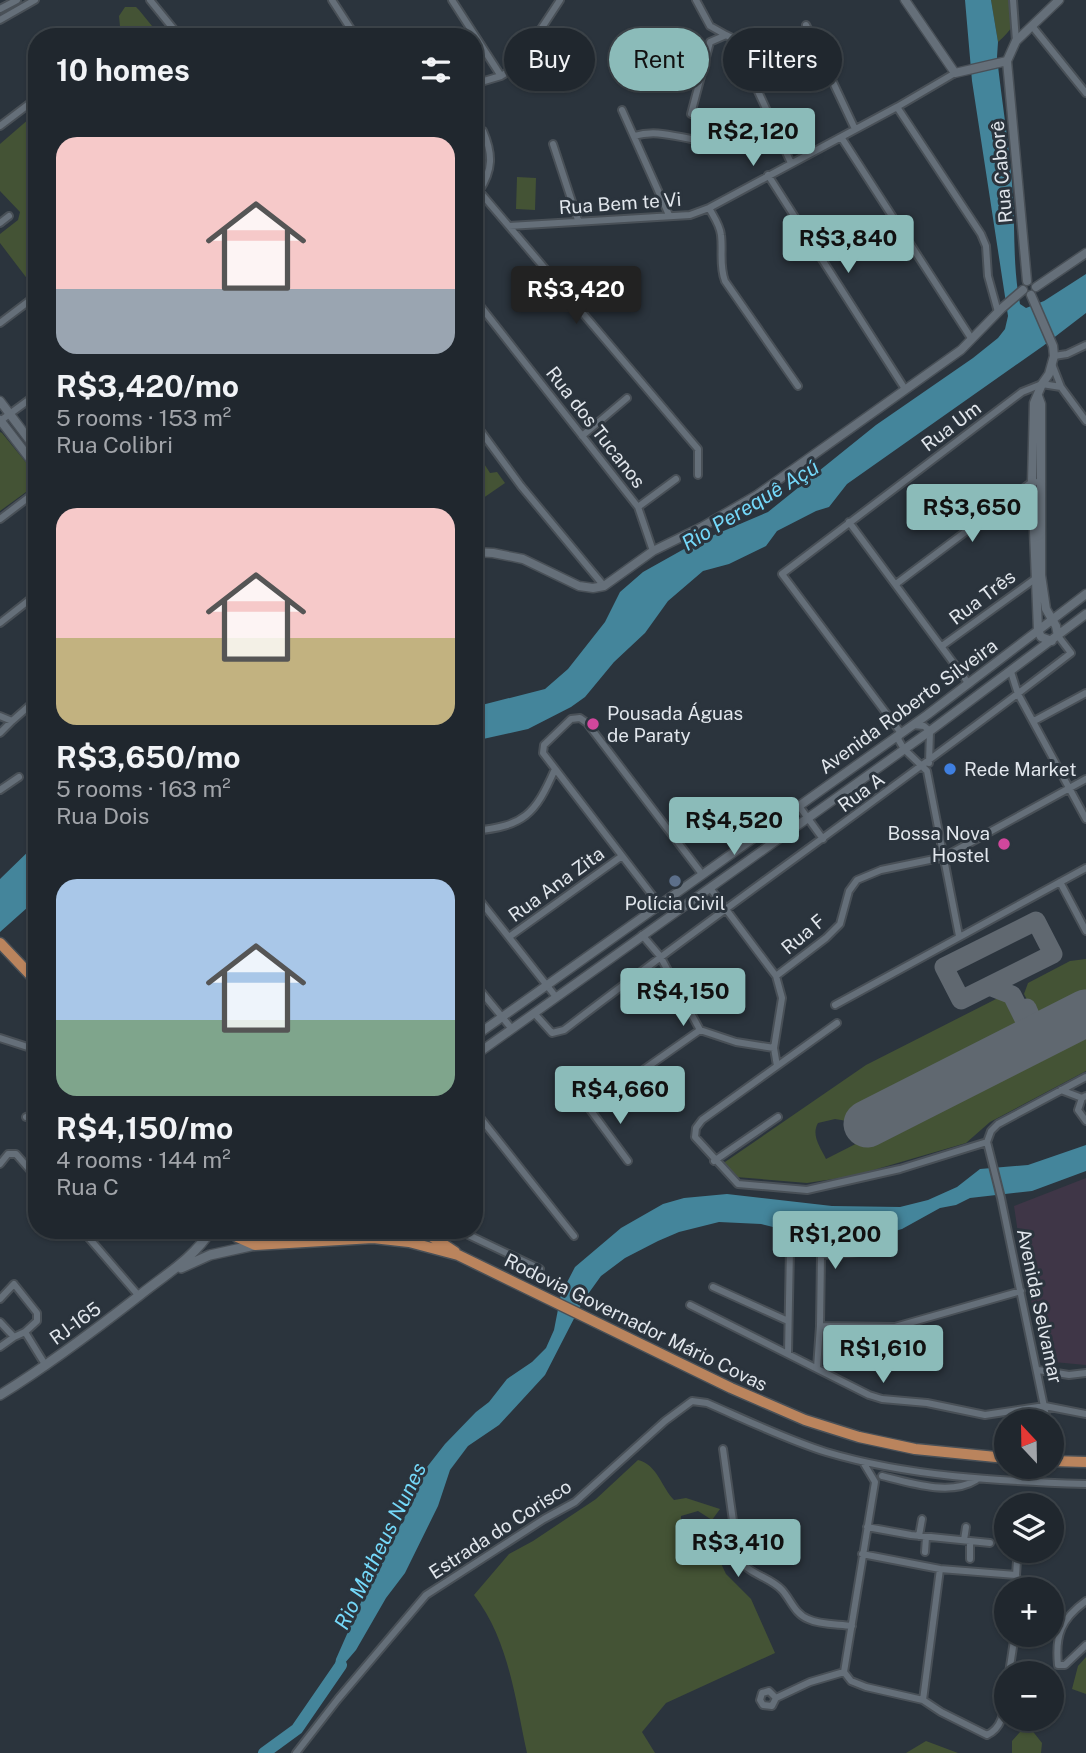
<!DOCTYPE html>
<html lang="en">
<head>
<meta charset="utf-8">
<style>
	:root { --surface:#20272e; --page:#2d333a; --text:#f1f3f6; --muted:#a2a5aa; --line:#3d444a; --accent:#8bbbb9 }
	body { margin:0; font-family:"Public Sans",sans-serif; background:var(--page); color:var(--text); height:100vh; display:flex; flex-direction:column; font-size:26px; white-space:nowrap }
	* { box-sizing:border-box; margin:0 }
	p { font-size:23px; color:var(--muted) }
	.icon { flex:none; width:38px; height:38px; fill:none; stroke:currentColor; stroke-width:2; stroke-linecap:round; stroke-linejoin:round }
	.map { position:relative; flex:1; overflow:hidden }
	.drawer { position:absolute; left:28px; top:28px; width:455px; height:1211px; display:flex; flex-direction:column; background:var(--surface); border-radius:28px; box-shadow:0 2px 5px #0004,0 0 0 2px var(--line) }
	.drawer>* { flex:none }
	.banner { position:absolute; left:504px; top:28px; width:476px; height:63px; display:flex; gap:14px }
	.needle { width:46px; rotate:338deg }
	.controls { position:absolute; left:994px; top:1409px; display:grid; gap:14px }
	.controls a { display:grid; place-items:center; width:70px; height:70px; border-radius:50%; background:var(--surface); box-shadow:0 2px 5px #0004,0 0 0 2px var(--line); font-size:35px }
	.price { position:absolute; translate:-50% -60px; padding:0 16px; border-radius:7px; background:var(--accent); color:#111; font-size:23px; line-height:46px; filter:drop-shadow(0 2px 4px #0008) }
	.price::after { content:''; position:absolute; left:50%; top:42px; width:21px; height:16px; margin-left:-10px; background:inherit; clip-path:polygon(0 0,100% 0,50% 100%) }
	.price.selected { background:#222; color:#fff }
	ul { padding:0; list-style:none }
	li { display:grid; align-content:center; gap:14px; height:371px; padding:0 28px }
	li span { display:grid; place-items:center; height:217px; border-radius:21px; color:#555 }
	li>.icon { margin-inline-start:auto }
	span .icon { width:126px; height:126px; fill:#fffc; stroke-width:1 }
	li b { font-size:30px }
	h2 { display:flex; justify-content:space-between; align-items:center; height:84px; padding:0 28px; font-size:30px }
	.pill { padding:0 24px; border-radius:32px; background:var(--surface); box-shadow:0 2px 5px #0004,0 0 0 2px var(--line); font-size:24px; line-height:63px }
	.pill.selected { background:var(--accent); color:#111 }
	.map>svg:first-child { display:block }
</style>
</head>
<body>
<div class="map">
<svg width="1086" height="1753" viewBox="0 0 1086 1753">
	<rect width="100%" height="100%" fill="#2b343d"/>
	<path fill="#3f3647" d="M1086,1178V1365L1043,1361L1024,1264L1027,1253L1020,1247L1014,1206Z"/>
	<path fill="#445335" d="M991,0H1016C1018,20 1013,29 998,42Z
		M125,7H136L139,10L161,37H121L119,16Z
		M37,112V287L35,289L0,243V234L18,220L20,212L0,191V144Z
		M517,177L536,178L535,210L516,209Z
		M0,432L2,433L37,476V484L0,511Z
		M474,448L490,473L497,472L505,483L476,503Z
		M1086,959V1000L1045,1021L1036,1017L1024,994L1028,983L1070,961Z
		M1000,997L1010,1000L1022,1026L1018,1035L847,1121L835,1119L818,1123C811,1135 820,1147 826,1159L1086,1027V1071L990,1122L966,1143L853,1176L807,1183L736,1177L722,1164L866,1065Z
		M235,1230H362L252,1239L242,1236Z
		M638,1460C657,1464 662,1488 674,1500L686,1498L720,1509L712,1520L698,1511L681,1516C680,1531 681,1541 690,1554L716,1553L726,1574L751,1599L775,1653L666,1703L642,1732L655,1753H527C515,1699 509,1640 474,1595L509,1554L533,1541L596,1499Z
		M1086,1657V1694L1072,1689L1078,1666Z
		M1027,1724L1042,1743L1041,1753H1012V1741Z
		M926,1741L958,1753H906Z"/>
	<path fill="#44859b" d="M965,0H991L998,42L997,57C1002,104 1010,150 1013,197C1015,233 1013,268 1020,304L1026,308L1044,301L1086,274V313L1043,346L847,484L829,507L816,511L777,531L766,546L729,564L703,571L668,601L645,633L614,662L585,697L571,707L528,729L474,741V707L545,689L568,669L605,622L620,592L643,572L693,544L768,512L876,425L973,358L998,338L1005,329L1008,316L972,81Z
		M37,843V899L0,932V879Z
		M1086,1145V1171L1032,1191L970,1198L956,1205L940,1208L902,1229L888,1233L848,1238L814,1231L790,1238L781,1229L761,1224L719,1222L679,1232L658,1241L625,1258L601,1276L583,1301L545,1375L499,1425L468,1446L450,1470L438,1506L405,1573L386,1598L356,1650L333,1677L336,1659L366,1591L409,1509L427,1467L445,1444L476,1412L489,1402L507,1379L532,1362L546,1348L554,1330L561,1294L575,1267L621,1228L663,1204L684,1198L727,1194L832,1206L900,1207L928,1200L957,1187L980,1169L1028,1165Z"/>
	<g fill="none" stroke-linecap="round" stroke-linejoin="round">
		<path stroke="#44859b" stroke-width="12" d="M264,1753L297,1729L341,1665"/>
		<path stroke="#606870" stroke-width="19" d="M1036,921L1053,954L961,1000L944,967Z
			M989,986L1012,995L1027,1025L1021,1046
			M1027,1008L1033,1022L1049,1032"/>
		<path stroke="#606870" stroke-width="47" d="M867,1124L1086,1013"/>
		<g stroke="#495057" stroke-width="10">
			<path id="minor" d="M150,0L180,37
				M332,0L356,37
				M452,0L501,76
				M696,0L710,26L726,35
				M1013,0L1016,41
				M0,9L17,0
				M0,20L35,0
				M806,25L855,129
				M1032,26L1086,93
				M474,84L501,76L516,67L560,0
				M897,107L981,234L986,246L988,276L998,312
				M622,110L669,215
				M691,114L710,42L726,35L734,39L791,163
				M0,126L37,98
				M723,132L767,111
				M634,136C654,130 670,135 691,139
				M841,137L971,338
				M553,144L578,220
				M768,175L905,389
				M474,185L698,449V475
				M479,191C493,170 493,154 483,131
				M709,208C714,217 720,225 721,235C723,251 719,265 725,281L798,386
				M0,223L9,216
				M509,226L690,215L709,208L897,107L955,73
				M474,298L638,507L653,551
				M0,323L37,295
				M1054,356L1067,354L1086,345
				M1052,364L1061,387L1086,421
				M0,421L37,394
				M474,422L521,486L604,586
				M582,436L627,398
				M638,507L676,479
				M0,519L37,491
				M849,522L969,684
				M896,584L1032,482H1036
				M0,623L37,594
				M942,646L1039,576
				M1011,672L1018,694L1086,819
				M0,716L12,721L37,699
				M1034,721L1086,693
				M913,725L924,726L930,731L929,763
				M0,733L12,721
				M0,790L19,777
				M799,806L823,839
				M474,831C524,826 535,815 555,769
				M1060,882L1086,931
				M710,888L776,976L782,998L774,1048L777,1066
				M474,893L556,997
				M659,904L543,753L544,745L571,719L580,718L587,723L702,874
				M642,935L660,956L700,1030L736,1042L774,1048
				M959,936L927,771L904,749L898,739L901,733L782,574L1022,392L1042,384L1061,387
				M509,937L622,856
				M776,976L826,938L840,924L849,891L857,880L881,870L944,857L1086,779
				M474,983L512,1029
				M835,1005L1086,868
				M534,1013L552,1033L564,1030C731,902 904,782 1071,653L1058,636
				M837,1023L702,1120L696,1128L695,1137L738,1184L807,1190L900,1169L987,1142L991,1131L998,1124L1086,1077
				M0,1038L37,1050
				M1061,1090L1082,1098
				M1086,1096L1082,1098L1078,1110L1086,1121
				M474,1110L574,1236
				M26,1117L37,1113
				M987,1142L1001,1198L1047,1421
				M628,1161L589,1108L700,1030
				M714,1161L778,1117
				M0,1164L8,1154H16L37,1178
				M82,1230L139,1296
				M458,1230L540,1269
				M713,1287L788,1321
				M0,1299L14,1284L37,1313V1321L25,1332L46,1366
				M690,1305L869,1395L882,1399L927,1403L985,1415L1045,1406L1086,1414
				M0,1322L14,1337L25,1332
				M820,1326L821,1255L884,1250
				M0,1347L14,1337
				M788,1354L790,1248
				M817,1368L820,1326L895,1327L1021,1291
				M1038,1370L1069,1375L1086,1373
				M1052,1448L1054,1461
				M723,1449L738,1557C748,1575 769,1576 782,1590C791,1600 795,1614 808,1619C820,1625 838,1624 852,1626
				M863,1462L875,1482L844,1672L851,1681L866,1687L923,1700L941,1712L987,1735C1004,1727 1004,1709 1006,1692
				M882,1476C910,1483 951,1496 976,1480
				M867,1527L911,1535L990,1543
				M919,1536L922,1519
				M964,1540L966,1527
				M1028,1550L1042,1555L1050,1550
				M925,1552L926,1537
				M862,1554L940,1569L1016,1575
				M970,1559V1541
				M1016,1575L1017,1561L1025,1550
				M1016,1575L1020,1589
				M1086,1601C1061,1619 1055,1635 1058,1665H1065L1086,1645
				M1009,1673L1015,1634
				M776,1698L769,1691L762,1693L760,1700L763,1705L772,1706L776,1698L810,1682L844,1672
				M923,1700L940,1569
				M296,1753L338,1699L426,1595L544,1519L575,1502L665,1421L692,1401L707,1403C746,1420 785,1439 826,1452C910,1477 999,1481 1086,1484"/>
		</g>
		<g stroke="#495057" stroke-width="11">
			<path id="tertiary" d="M905,0L955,73L1007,61
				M1007,61L1027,281
				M1007,61L1016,41L1059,0
				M1036,287L1086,253
				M1031,295L1053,346L1054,356L1049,374L1042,384L1034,403L1032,482L1038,630L1041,637L1052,641
				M1038,396L1041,404V575L1046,609L1056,626L1058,636
				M0,401L37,450
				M0,420L37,468
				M474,552L493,553L523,559L579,586L593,588L604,586L653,551L702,527L757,495L961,350L1002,308L1023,290
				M474,1037L927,715L1086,594
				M474,1056L930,731L1086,614"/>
		</g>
		<g stroke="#495057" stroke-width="12">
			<path id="secondary" d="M181,1268L210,1255L255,1245
				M0,1395C49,1365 95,1330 140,1295C165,1275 194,1258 211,1230"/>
		</g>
		<g stroke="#495057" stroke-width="13">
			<path id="trunk" d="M0,943L37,982
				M230,1230L237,1237L255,1245L373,1238L409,1242L458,1255L731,1388L805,1420L859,1437L915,1449L1006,1458
				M422,1230L455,1252
				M1052,1461L1086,1462"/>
		</g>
		<use href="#minor" stroke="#656f79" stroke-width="6"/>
		<use href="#tertiary" stroke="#656f79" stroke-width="8"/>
		<use href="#secondary" stroke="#656f79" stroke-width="9"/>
		<use href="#trunk" stroke="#ba845d" stroke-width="10"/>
	</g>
	<g fill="#d1479c" stroke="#2b343d" stroke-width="2.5">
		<circle cx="593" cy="724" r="7"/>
		<circle cx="1004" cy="844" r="7"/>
	</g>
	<circle fill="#3f7fe0" stroke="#2b343d" stroke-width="2.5" cx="950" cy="769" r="7"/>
	<circle fill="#5c6f8a" stroke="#2b343d" stroke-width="2.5" cx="675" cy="881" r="7"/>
	<g text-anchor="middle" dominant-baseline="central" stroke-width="6" stroke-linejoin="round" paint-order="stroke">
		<g font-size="19" fill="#e1e6ec" stroke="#2b343d">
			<text transform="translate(1001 172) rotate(-95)">Rua Caborê</text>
			<text transform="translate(620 203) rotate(-4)">Rua Bem te Vi</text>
			<text transform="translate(951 426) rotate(-37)">Rua Um</text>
			<text transform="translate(596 427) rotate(52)">Rua dos Tucanos</text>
			<text transform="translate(982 597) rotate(-37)">Rua Três</text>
			<text transform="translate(908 706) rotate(-36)">Avenida Roberto Silveira</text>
			<text transform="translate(861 792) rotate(-36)">Rua A</text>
			<text transform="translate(556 884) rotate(-36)">Rua Ana Zita</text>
			<text transform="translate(803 934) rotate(-40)">Rua F</text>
			<text transform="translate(1040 1306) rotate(78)">Avenida Selvamar</text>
			<text transform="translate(636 1322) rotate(26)">Rodovia Governador Mário Covas</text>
			<text transform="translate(75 1323) rotate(-36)">RJ-165</text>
			<text transform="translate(500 1529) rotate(-33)">Estrada do Corisco</text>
		</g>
		<g font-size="19" fill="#e1e6ec" stroke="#2b343d" text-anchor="start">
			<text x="607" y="713">Pousada Águas<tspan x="607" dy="22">de Paraty</tspan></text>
			<text x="964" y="769">Rede Market</text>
			<text x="990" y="833" text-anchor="end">Bossa Nova<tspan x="990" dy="22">Hostel</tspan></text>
			<text x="675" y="903" text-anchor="middle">Polícia Civil</text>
		</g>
		<g font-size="21" font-style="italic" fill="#74d8f9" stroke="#2b343d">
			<text transform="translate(750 505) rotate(-31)">Rio Perequê Açú</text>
			<text transform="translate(380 1546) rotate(-64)">Rio Matheus Nunes</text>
		</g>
	</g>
</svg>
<div class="controls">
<a><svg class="needle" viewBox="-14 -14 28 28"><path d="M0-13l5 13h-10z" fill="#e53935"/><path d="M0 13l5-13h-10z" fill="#a2a5aa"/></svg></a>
<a><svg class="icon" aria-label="layers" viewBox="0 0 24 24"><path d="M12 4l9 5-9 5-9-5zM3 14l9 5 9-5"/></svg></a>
<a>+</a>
<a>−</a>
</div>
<b class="price" style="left:753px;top:168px">R$2,120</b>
<b class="price" style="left:848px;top:275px">R$3,840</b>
<b class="price selected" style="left:576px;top:326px">R$3,420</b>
<b class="price" style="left:972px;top:544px">R$3,650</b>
<b class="price" style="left:734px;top:857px">R$4,520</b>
<b class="price" style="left:683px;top:1028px">R$4,150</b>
<b class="price" style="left:620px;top:1126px">R$4,660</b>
<b class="price" style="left:835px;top:1271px">R$1,200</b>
<b class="price" style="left:883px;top:1385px">R$1,610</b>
<b class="price" style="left:738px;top:1579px">R$3,410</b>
<div class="banner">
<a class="pill">Buy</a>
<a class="pill selected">Rent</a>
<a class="pill">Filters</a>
</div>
<section class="drawer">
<h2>10 homes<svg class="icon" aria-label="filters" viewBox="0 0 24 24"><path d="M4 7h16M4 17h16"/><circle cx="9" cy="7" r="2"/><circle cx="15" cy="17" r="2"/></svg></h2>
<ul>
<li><span style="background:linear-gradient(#f6c9c9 70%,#9aa5b1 0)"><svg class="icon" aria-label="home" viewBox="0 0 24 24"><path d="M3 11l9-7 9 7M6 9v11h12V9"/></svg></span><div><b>R$3,420/mo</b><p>5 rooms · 153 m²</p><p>Rua Colibri</p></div></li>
<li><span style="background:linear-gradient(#f6c9c9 60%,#c2b280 0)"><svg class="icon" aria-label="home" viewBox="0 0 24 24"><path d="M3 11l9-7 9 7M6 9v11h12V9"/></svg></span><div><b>R$3,650/mo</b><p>5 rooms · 163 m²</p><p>Rua Dois</p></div></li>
<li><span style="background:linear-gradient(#a9c7e8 65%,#7fa58c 0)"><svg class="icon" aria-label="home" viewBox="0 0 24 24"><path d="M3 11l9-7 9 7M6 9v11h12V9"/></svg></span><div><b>R$4,150/mo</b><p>4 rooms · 144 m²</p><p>Rua C</p></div></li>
</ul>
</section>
</div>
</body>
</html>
